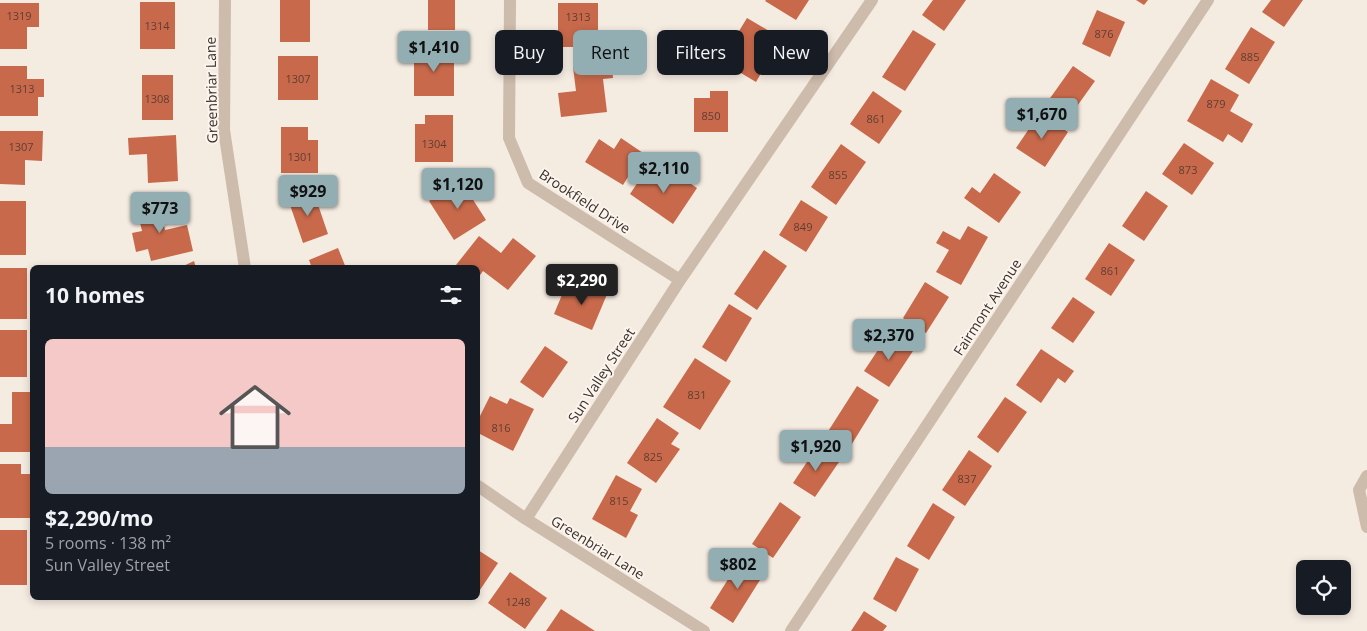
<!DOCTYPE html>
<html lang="en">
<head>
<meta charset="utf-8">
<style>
	:root { --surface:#171b24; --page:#20242c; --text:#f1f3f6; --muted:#9ea1a6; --accent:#92aeb2 }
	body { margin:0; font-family:"Open Sans",sans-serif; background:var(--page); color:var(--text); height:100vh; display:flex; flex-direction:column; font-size:19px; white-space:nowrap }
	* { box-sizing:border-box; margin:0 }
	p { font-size:16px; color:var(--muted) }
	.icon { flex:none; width:28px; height:28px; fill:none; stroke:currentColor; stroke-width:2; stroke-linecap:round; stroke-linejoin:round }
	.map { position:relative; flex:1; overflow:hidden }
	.sheet { position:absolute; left:30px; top:265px; width:450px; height:335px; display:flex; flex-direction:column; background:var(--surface); border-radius:8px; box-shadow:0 2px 8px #0003 }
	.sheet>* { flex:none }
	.hud { position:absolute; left:495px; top:30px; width:475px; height:45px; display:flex; gap:10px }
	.tools { position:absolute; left:1296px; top:560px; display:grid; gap:10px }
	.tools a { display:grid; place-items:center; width:55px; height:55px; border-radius:8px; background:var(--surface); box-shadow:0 2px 8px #0003; font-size:25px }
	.price { position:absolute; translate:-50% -42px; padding:0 11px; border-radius:5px; background:var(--accent); color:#111; font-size:16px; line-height:32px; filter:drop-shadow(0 1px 2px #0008) }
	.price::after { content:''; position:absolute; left:50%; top:30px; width:15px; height:11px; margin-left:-8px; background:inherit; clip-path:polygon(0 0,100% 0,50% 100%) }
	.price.active { background:#222; color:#fff }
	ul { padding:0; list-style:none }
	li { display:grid; align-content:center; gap:10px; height:265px; padding:0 15px }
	li span { display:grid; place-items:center; height:155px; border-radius:8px; color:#555 }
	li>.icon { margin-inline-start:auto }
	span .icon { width:90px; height:90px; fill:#fffc; stroke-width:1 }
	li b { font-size:21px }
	h2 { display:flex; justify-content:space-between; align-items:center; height:60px; padding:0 15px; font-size:21px }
	.chip { padding:0 18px; border-radius:8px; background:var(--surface); box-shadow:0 2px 8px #0003; font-size:18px; line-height:45px }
	.chip.active { background:var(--accent); color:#111 }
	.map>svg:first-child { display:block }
</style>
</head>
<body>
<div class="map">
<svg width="1367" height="631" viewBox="0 0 1367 631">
	<rect width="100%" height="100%" fill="#f4ebe1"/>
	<path fill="#c8694b" d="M280,0H310V42H280Z
		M428,0H455V30H428Z
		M766,0H809L796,20L765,1Z
		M933,0H966L944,31L922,15Z
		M1136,0H1148L1144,5Z
		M1271,0H1303L1284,27L1262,12Z
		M140,2H175V49H140Z
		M0,3H39V27H27V49H0Z
		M558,3H598V30H586V47H558Z
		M1097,10L1125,22L1110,57L1082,44Z
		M747,18L781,38L756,82L709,54L721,34L733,41Z
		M1251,27L1275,42L1249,84L1225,69Z
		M913,30L936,44L905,91L882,77Z
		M414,51H454V96H414Z
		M278,56H318V100H278Z
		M612,63L613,78L603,79L607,112L561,117L558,93L576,91L573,67Z
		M0,66H27V79H44V97H38V116H0Z
		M1073,66L1095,81L1070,116L1048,101Z
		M142,75H173V120H142Z
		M1211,79L1239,95L1230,111L1253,124L1242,143L1228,134L1223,142L1187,121Z
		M710,91H728V132H694V98H710Z
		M873,91L902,111L879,144L850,124Z
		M1039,114L1068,132L1045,167L1016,148Z
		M425,115H453V162H415V124H425Z
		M281,127H308V140H318V173H281Z
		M0,131H43L42,161L25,160V185L0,184Z
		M176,135L178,181L148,183L147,154L129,155L128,138Z
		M621,138L643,153L623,185L585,162L599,139L614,149Z
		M1184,143L1214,163L1192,195L1162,174Z
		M841,144L866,162L836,205L811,187Z
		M646,170L664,183L672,171L697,188L673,224L630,194Z
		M994,173L1021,192L999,223L964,198L972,187L980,193Z
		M461,181L486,220L454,240L429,201Z
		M313,190L328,234L303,243L288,199Z
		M1146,191L1168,206L1144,241L1122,226Z
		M159,200L165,230L187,225L193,251L151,261L148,249L136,252L132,233L142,231L136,205Z
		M801,200L828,217L806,252L779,235Z
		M0,201H26V255H0Z
		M968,226L988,237L961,285L936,272L949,250L936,243L943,231L960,240Z
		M479,236L501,253L513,238L536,256L508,290L483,271L478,278V268H458L456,265Z
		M1109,243L1135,260L1111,296L1085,279Z
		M338,248L346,268H312L309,260Z
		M764,250L787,266L757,310L734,294Z
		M194,261L196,268H179Z
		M0,268H27V319H0Z
		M584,282L608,292L592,330L554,314L564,290L578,296Z
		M925,282L949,297L926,333L903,318Z
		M1073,297L1095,312L1073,343L1051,328Z
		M729,304L752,318L726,362L702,347Z
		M0,330H27V377H0Z
		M888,335L913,351L889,387L864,371Z
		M545,346L568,362L543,398L520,382Z
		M1041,349L1074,371L1065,383L1058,378L1041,403L1016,385Z
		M695,358L731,381L700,430L663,407Z
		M857,386L879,400L850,447L827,433Z
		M12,392H32V452H0V424H12Z
		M490,396L507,404L510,398L534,409L513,451L478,433V420Z
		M1005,397L1027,412L998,453L977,437Z
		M657,418L679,433L671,444L680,449L656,483L627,463Z
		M817,447L839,462L815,497L793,483Z
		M969,450L992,466L965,506L942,490Z
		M0,464H21V474H31L32,518H0Z
		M616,475L642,489L630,511L638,515L626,538L592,519Z
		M780,502L801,517L773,558L752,544Z
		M933,503L955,517L929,560L907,546Z
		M0,530H27V585H0Z
		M478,550L498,563L478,593Z
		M742,557L765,572L733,623L710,608Z
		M896,557L919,569L896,612L873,599Z
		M510,572L547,598L525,629L488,603Z
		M561,609L595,631H546Z
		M864,611L887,626L883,631H851Z"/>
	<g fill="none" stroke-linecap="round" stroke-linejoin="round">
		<path stroke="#cdbbac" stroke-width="12" d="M225,0L224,130L245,268
			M510,0L509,138L528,183L680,280
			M1367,476L1359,490L1367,527
			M478,486L526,519L704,631
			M526,519L680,280L872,0
			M791,631L1208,0"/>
	</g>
	<g text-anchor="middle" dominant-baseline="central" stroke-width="4" stroke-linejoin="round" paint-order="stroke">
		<g font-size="11" fill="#5e3e33">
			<text x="19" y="15">1319</text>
			<text x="578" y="16">1313</text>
			<text x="157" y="25">1314</text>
			<text x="1104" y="33">876</text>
			<text x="1250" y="56">885</text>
			<text x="298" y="78">1307</text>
			<text x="22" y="88">1313</text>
			<text x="157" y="98">1308</text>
			<text x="1216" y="103">879</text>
			<text x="711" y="115">850</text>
			<text x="876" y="118">861</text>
			<text x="434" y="143">1304</text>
			<text x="21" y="146">1307</text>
			<text x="300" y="156">1301</text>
			<text x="1188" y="169">873</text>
			<text x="838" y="174">855</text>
			<text x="803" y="226">849</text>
			<text x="1110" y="270">861</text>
			<text x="697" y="394">831</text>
			<text x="501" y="427">816</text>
			<text x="653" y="456">825</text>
			<text x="967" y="478">837</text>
			<text x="619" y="500">815</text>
			<text x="518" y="601">1248</text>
		</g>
		<g font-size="14" fill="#3b302b" stroke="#fbf5ee">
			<text transform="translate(211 90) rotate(-91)">Greenbriar Lane</text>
			<text transform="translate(585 201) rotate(33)">Brookfield Drive</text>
			<text transform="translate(987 307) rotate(-57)">Fairmont Avenue</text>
			<text transform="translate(601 375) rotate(-57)">Sun Valley Street</text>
			<text transform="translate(598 547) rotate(32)">Greenbriar Lane</text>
		</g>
	</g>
</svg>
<div class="tools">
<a><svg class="icon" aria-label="locate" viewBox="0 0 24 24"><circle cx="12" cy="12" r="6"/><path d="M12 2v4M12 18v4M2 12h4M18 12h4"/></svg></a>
</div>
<b class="price" style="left:434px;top:73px">$1,410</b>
<b class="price" style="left:1042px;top:140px">$1,670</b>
<b class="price" style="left:664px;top:194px">$2,110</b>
<b class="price" style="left:458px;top:210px">$1,120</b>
<b class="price" style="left:308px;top:217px">$929</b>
<b class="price" style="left:160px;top:234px">$773</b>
<b class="price active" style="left:582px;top:306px">$2,290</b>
<b class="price" style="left:889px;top:361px">$2,370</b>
<b class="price" style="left:816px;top:472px">$1,920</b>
<b class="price" style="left:738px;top:590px">$802</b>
<div class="hud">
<a class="chip">Buy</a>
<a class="chip active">Rent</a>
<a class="chip">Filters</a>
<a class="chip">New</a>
</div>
<section class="sheet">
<h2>10 homes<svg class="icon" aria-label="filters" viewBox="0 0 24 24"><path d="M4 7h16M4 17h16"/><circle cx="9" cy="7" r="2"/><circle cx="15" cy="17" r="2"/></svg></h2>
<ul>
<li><span style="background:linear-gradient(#f6c9c9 70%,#9aa5b1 0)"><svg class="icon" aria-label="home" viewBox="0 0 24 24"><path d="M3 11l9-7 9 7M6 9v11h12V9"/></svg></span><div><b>$2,290/mo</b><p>5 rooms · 138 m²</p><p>Sun Valley Street</p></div></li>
</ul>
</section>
</div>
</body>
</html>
